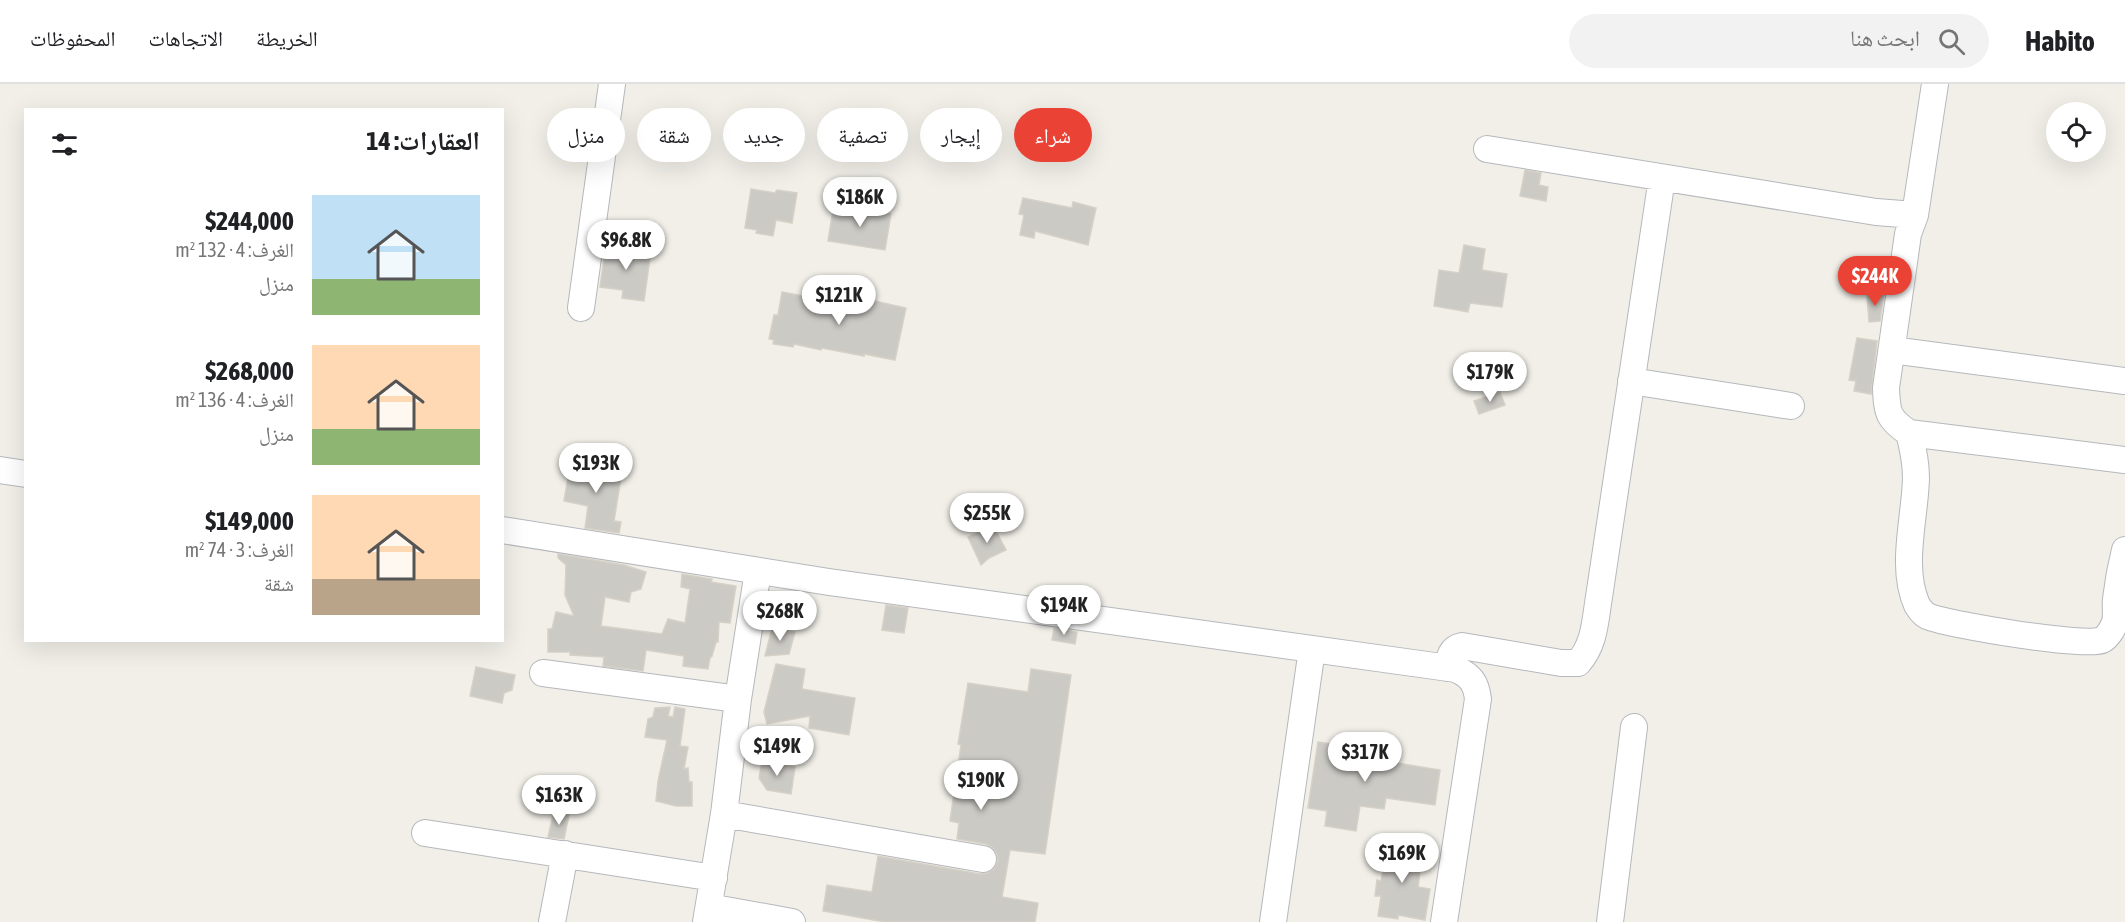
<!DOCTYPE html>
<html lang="ar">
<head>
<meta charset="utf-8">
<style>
	:root { --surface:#fff; --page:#f2f2f2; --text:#202124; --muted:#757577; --line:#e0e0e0; --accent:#ea4335 }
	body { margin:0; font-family:"Asap Condensed","Noto Naskh Arabic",sans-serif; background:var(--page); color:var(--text); direction:rtl; height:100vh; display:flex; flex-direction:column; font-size:22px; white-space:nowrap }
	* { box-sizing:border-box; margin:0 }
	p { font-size:20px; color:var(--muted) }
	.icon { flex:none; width:33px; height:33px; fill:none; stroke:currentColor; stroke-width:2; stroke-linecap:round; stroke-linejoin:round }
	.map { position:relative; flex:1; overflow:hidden; direction:ltr }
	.details { position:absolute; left:24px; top:24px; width:480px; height:534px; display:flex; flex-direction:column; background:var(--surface); border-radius:0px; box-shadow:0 6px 24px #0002; direction:rtl }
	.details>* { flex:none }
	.guide { position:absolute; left:522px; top:24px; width:570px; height:54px; direction:rtl; display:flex; gap:12px }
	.tools { position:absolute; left:2046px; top:18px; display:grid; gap:12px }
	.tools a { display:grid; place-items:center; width:60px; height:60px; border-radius:50%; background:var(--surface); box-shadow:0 6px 24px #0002; font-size:30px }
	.price { position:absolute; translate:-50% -51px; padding:0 14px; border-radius:21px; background:#fff; color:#222; font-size:20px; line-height:39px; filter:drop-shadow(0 2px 3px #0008) }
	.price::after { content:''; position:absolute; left:50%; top:36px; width:18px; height:14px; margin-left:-9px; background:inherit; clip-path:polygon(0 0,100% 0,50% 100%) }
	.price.selected { background:var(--accent); color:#fff }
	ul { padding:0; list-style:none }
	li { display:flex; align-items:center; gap:18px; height:150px; padding:0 24px }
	li span { display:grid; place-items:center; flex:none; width:168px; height:120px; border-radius:0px; color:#555 }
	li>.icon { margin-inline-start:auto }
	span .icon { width:72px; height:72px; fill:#fffc; stroke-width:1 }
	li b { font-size:26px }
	h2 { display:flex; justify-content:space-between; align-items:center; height:72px; padding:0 24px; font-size:26px }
	.pill { padding:0 21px; border-radius:27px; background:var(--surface); box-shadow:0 6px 24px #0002; font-size:21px; line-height:54px }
	.pill.selected { background:var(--accent); color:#fff }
	header { display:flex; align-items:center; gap:36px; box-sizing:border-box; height:84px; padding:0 30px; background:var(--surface); border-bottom:2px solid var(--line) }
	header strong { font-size:28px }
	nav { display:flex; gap:33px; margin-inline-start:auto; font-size:21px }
	.search { width:420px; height:54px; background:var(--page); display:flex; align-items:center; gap:15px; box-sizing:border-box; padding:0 21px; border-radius:33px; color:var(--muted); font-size:22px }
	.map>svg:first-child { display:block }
</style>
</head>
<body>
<header>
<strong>Habito</strong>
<div class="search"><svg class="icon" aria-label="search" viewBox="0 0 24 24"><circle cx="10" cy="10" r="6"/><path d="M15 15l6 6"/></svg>ابحث هنا</div>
<nav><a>الخريطة</a><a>الاتجاهات</a><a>المحفوظات</a></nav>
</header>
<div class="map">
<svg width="2125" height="838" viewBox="0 0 2125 838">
	<rect width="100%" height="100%" fill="#f1efe8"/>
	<path fill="#cccac5" stroke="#d6d1c6" stroke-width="1.5" d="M1525,86L1541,89L1539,101L1548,103L1546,117L1520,112Z
		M751,105L775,109L777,106L797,109L792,139L776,136L773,152L756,149L757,146L745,144Z
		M1023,114L1072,124L1073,118L1096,124L1088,161L1035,147L1034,154L1020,151L1024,131L1019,130Z
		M835,122L891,130L885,166L828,157L833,126H834Z
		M606,161L651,167L644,217L622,214L623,206L600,203Z
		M1464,161L1485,165L1482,186L1507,190L1502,223L1470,219L1468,228L1434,222L1439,186L1459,189Z
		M782,208L850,221L852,212L906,224L895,276L864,270V272L822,264L821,266L794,260L793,263L773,260L774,256L769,255L774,231H778Z
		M1884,209L1880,237L1869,238L1867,211Z
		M1857,254L1877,257L1871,310L1854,307L1856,297L1849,296Z
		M1500,308L1505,321L1479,330L1474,317Z
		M599,377L623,381L614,437L621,438L619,449L585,444L588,422L564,417L570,381L598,386Z
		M993,441L1006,466L989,474L981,481L968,453Z
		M558,470L624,481L646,488L641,505L631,508L629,518L605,513L601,542L662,550L668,535L685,539L690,505L681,503L682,490L712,495L711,498L736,502L730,539L719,538L718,558H716L712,572L710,574L708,585L683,582L684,572L646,566L643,587L603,582L604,573L570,571V568H548V545H552L556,528L574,532L565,511L566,481L558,474Z
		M886,521L908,524L904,549L882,546Z
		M772,544L795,548L789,570L765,572Z
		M1054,544L1077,548L1075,560L1052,556Z
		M776,580L805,585L802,605L855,614L849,651L809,644L810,632L767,640L764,628Z
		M476,583L515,591L512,606L504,609L502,619L470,612Z
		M1031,585L1071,591L1045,770L1010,766L1002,813L1038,819L1035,838H885L823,827L827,801L872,808L878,772L980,790L988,789L994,785L998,777L997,770L993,764L986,760L957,755L959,739L950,737L961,661L958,660L968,599L1028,608Z
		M670,623L668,632L673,633L675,623L685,625L680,662L688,663L684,685L688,684L689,698H692V722H676L656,717L658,697L667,656L645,653L648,635L653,633L655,624Z
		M1318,658L1393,669L1391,678L1440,686L1435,721L1386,714L1384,725L1360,722L1356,747L1325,742L1327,727L1308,724Z
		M762,678L795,683L791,710L767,706L759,694Z
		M554,727L569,731L564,755L548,753Z
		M1388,759L1423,764L1418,803L1430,805L1425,836L1398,831V835L1378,832L1381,812H1375L1377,796L1381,797Z"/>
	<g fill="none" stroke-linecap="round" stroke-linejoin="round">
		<g stroke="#b5b8bc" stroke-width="28">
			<path id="minor" d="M1935,0L1915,131L1908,150L1886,304C1887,329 1888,335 1909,349L2125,376
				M1487,65L1876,128L1915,131
				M581,224L612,0
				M1892,266L2125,297
				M1631,297L1791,322
				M1909,349C1913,364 1916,379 1916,394C1915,435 1900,483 1917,521C1920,526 1925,532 1930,533C1950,541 2088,564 2102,556C2108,553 2113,544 2115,538C2117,531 2115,522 2116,515C2118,498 2121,482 2125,466
				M0,386L26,390
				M502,446L829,498L1456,585C1471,592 1476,599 1478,615L1444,838
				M1448,584C1449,573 1451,564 1462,562L1561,579H1578C1595,560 1595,537 1599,513L1662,94
				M543,589L738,615
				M724,730L983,775
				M425,749L714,794
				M709,823L792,838
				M552,838L565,770
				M706,838L724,730L738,615L758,487
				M1273,838L1312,565
				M1610,838L1634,643"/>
		</g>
		<use href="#minor" stroke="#fff" stroke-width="26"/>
	</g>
</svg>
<div class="tools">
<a><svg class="icon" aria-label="locate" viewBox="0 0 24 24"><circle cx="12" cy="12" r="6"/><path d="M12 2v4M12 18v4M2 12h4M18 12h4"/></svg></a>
</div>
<b class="price" style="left:860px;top:144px">$186K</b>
<b class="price" style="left:626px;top:187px">$96.8K</b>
<b class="price selected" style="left:1875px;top:223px">$244K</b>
<b class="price" style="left:839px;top:242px">$121K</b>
<b class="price" style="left:1490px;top:319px">$179K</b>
<b class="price" style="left:596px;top:410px">$193K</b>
<b class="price" style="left:987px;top:460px">$255K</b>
<b class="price" style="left:1064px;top:552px">$194K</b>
<b class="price" style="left:780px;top:558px">$268K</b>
<b class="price" style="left:777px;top:693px">$149K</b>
<b class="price" style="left:1365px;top:699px">$317K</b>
<b class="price" style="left:981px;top:727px">$190K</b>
<b class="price" style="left:559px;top:742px">$163K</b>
<b class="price" style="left:1402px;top:800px">$169K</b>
<div class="guide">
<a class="pill selected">شراء</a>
<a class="pill">إيجار</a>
<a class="pill">تصفية</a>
<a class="pill">جديد</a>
<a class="pill">شقة</a>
<a class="pill">منزل</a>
</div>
<section class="details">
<h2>العقارات: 14<svg class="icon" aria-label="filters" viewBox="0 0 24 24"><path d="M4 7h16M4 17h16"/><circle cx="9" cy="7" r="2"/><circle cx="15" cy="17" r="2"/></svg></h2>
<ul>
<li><span style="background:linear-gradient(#bfe0f5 70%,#8fb573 0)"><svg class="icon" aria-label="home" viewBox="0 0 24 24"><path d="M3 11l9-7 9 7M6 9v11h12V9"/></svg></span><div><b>$244,000</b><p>الغرف: 4 · 132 m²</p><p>منزل</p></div></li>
<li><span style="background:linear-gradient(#ffd9b3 70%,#8fb573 0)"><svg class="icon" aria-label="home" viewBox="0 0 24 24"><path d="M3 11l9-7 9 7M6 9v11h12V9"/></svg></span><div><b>$268,000</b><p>الغرف: 4 · 136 m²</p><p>منزل</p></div></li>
<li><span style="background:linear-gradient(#ffd9b3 70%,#b9a48a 0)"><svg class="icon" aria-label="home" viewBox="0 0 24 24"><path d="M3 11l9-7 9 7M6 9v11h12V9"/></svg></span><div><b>$149,000</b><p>الغرف: 3 · 74 m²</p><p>شقة</p></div></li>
</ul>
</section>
</div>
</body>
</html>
